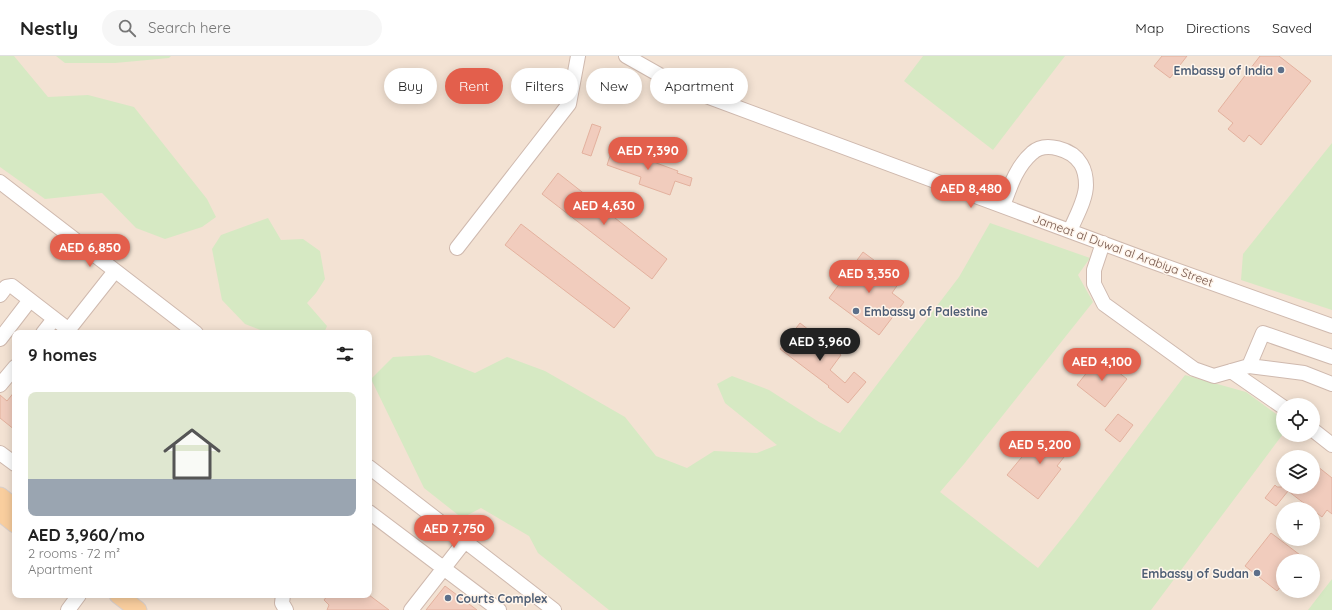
<!DOCTYPE html>
<html lang="en">
<head>
<meta charset="utf-8">
<style>
	:root { --surface:#fff; --page:#f6f6f6; --text:#222; --muted:#767676; --line:#e0e0e0; --accent:#e35f4c }
	body { margin:0; font-family:Quicksand,sans-serif; background:var(--page); color:var(--text); height:100vh; display:flex; flex-direction:column; font-size:15px; white-space:nowrap }
	* { box-sizing:border-box; margin:0 }
	p { font-size:13px; color:var(--muted) }
	.icon { flex:none; width:22px; height:22px; fill:none; stroke:currentColor; stroke-width:2; stroke-linecap:round; stroke-linejoin:round }
	.map { position:relative; flex:1; overflow:hidden }
	.drawer { position:absolute; left:12px; top:274px; width:360px; height:268px; display:flex; flex-direction:column; background:var(--surface); border-radius:8px; box-shadow:0 2px 10px #0003 }
	.drawer>* { flex:none }
	.banner { position:absolute; left:384px; top:12px; width:380px; height:36px; display:flex; gap:8px }
	.controls { position:absolute; left:1276px; top:342px; display:grid; gap:8px }
	.controls a { display:grid; place-items:center; width:44px; height:44px; border-radius:50%; background:var(--surface); box-shadow:0 2px 10px #0003; font-size:20px }
	.price { position:absolute; translate:-50% -34px; padding:0 9px; border-radius:14px; background:var(--accent); color:#fff; font-size:13px; line-height:26px; filter:drop-shadow(0 1px 2px #0008) }
	.price::after { content:''; position:absolute; left:50%; top:24px; width:12px; height:9px; margin-left:-6px; background:inherit; clip-path:polygon(0 0,100% 0,50% 100%) }
	.price.current { background:#222; color:#fff }
	ul { padding:0; list-style:none }
	li { display:grid; align-content:center; gap:8px; height:212px; padding:0 16px }
	li+li { border-top:1px solid var(--line) }
	li span { display:grid; place-items:center; height:124px; border-radius:8px; color:#555 }
	li>.icon { margin-inline-start:auto }
	span .icon { width:72px; height:72px; fill:#fffc; stroke-width:1 }
	li b { font-size:17px }
	h2 { display:flex; justify-content:space-between; align-items:center; height:48px; padding:0 16px; font-size:17px }
	.pill { padding:0 14px; border-radius:18px; background:var(--surface); box-shadow:0 2px 10px #0003; font-size:14px; line-height:36px }
	.pill.current { background:var(--accent); color:#fff }
	header { display:flex; align-items:center; gap:24px; box-sizing:border-box; height:56px; padding:0 20px; background:var(--surface); border-bottom:1px solid var(--line) }
	header strong { font-size:19px }
	nav { display:flex; gap:22px; margin-inline-start:auto; font-size:14px }
	.search { width:280px; height:36px; background:var(--page); display:flex; align-items:center; gap:10px; box-sizing:border-box; padding:0 14px; border-radius:22px; color:var(--muted); font-size:15px }
	.map>svg:first-child { display:block }
</style>
</head>
<body>
<header>
<strong>Nestly</strong>
<div class="search"><svg class="icon" aria-label="search" viewBox="0 0 24 24"><circle cx="10" cy="10" r="6"/><path d="M15 15l6 6"/></svg>Search here</div>
<nav><a>Map</a><a>Directions</a><a>Saved</a></nav>
</header>
<div class="map">
<svg width="1332" height="554" viewBox="0 0 1332 554">
	<rect width="100%" height="100%" fill="#fcf1e5"/>
	<path fill="#f3e2d3" fill-rule="evenodd" d="M0,0H1332V554H0ZM15,277H369V539H15ZM1283,349H1313V379H1283ZM1283,401H1313V431H1283ZM1283,453H1313V483H1283ZM1283,505H1313V535H1283Z"/>
	<path fill="#d6e9c3" d="M0,0H14L48,41L88,39L134,51L207,143L216,161L202,171L165,183L136,172L102,137L45,143L0,111Z
		M56,0H171L169,2L115,7H65Z
		M923,0H1065L993,94L904,25Z
		M1332,87V254L1241,224L1243,198Z
		M268,162L281,184L303,183L320,195L325,223L316,237L307,247L327,270L324,277H268L245,268L222,244L212,193L221,179Z
		M990,167L1090,202L1078,219L1093,246L964,408L940,436L1038,512L1075,466L1185,319L1246,336L1283,363V378L1151,554H609L538,497L529,480L481,452L462,462L424,432L371,323L393,301L429,299L475,317L507,301L545,315L625,361L656,400L687,412L714,395L757,397L777,389L725,347L717,328L732,320L769,334L819,366L840,377L959,221Z
		M1332,523V554H1308Z"/>
	<path fill="#f1ccbd" stroke="#e3b19e" d="M1162,0H1187L1170,22L1154,10Z
		M1260,0H1279L1311,25L1261,89L1249,79L1244,86L1228,73L1233,67L1218,55Z
		M592,68L601,71L591,100L582,97Z
		M613,91L678,115L677,117L692,122L690,130L675,125L670,139L639,128L641,121L607,109Z
		M558,117L667,203L652,223L542,138Z
		M521,168L630,252L614,272L505,189Z
		M863,196L901,224L892,237L904,246L879,279L829,242Z
		M800,267L841,299L830,314L845,327L854,316L866,326L848,347L828,331L829,330L780,293Z
		M1099,301L1127,323L1105,351L1077,329Z
		M15,335V374L0,362V339L7,345Z
		M1118,358L1133,369L1120,386L1105,374Z
		M1046,378L1053,384L1058,378L1067,385L1062,391L1068,396L1057,410L1061,413L1038,443L1007,419L1031,390L1034,393Z
		M1317,410L1332,422V458L1327,454L1322,461L1288,435L1276,450L1265,442L1275,429L1277,431H1313V414Z
		M1271,477L1308,505H1283V528L1277,535L1245,510Z
		M445,530L477,554H426Z
		M328,539H369L389,554H327L329,549L324,544Z"/>
	<g fill="none" stroke-linecap="round" stroke-linejoin="round">
		<g stroke="#cfb9ae" stroke-width="16">
			<path id="minor" d="M626,0L672,26L698,37L1145,203L1332,270
				M0,126L196,277
				M1003,150C1010,131 1016,111 1032,97C1045,85 1072,93 1081,108C1084,113 1086,122 1086,129C1086,144 1075,162 1070,175
				M1103,187L1094,214V228L1104,248L1194,313L1214,320L1249,310L1304,317L1332,328
				M457,192L569,48L578,0
				M0,239L6,231L12,230L69,274
				M43,277L54,263
				M66,277L115,215
				M0,283L30,244
				M1249,310L1263,277L1332,301
				M1231,315L1283,351
				M0,329L15,311
				M1313,374L1332,389
				M0,397L15,408
				M369,411L554,554
				M369,456L499,554
				M283,539L282,547L286,554
				M68,554L79,539
				M411,554L465,485"/>
		</g>
		<g stroke="#d8cfcc" stroke-width="19">
			<path id="major" d="M0,440L15,452
				M0,456L15,468
				M118,539L138,554"/>
		</g>
		<use href="#minor" stroke="#fff" stroke-width="14"/>
		<use href="#major" stroke="#f9ce9e" stroke-width="17"/>
	</g>
	<g fill="#5c6f8a" stroke="#fff5eb" stroke-width="1.5">
		<circle cx="1281" cy="14" r="4"/>
		<circle cx="856" cy="255" r="4"/>
		<circle cx="1257" cy="517" r="4"/>
		<circle cx="448" cy="542" r="4"/>
	</g>
	<g text-anchor="middle" dominant-baseline="central" stroke-width="3" stroke-linejoin="round" paint-order="stroke">
		<g font-size="12" font-weight="bold" fill="#4e5e75" stroke="#fff5eb" text-anchor="end">
			<text x="1273" y="14">Embassy of India</text>
			<text x="864" y="255" text-anchor="start">Embassy of Palestine</text>
			<text x="1249" y="517">Embassy of Sudan</text>
			<text x="456" y="542" text-anchor="start">Courts Complex</text>
		</g>
		<g font-size="12" fill="#74554a" stroke="#fff5eb">
			<text transform="translate(1123 194) rotate(20)">Jameat al Duwal al Arabiya Street</text>
		</g>
	</g>
</svg>
<div class="controls">
<a><svg class="icon" aria-label="locate" viewBox="0 0 24 24"><circle cx="12" cy="12" r="6"/><path d="M12 2v4M12 18v4M2 12h4M18 12h4"/></svg></a>
<a><svg class="icon" aria-label="layers" viewBox="0 0 24 24"><path d="M12 4l9 5-9 5-9-5zM3 14l9 5 9-5"/></svg></a>
<a>+</a>
<a>−</a>
</div>
<b class="price" style="left:648px;top:115px">AED 7,390</b>
<b class="price" style="left:971px;top:153px">AED 8,480</b>
<b class="price" style="left:604px;top:170px">AED 4,630</b>
<b class="price" style="left:90px;top:212px">AED 6,850</b>
<b class="price" style="left:869px;top:238px">AED 3,350</b>
<b class="price current" style="left:820px;top:306px">AED 3,960</b>
<b class="price" style="left:1102px;top:326px">AED 4,100</b>
<b class="price" style="left:1040px;top:409px">AED 5,200</b>
<b class="price" style="left:454px;top:493px">AED 7,750</b>
<div class="banner">
<a class="pill">Buy</a>
<a class="pill current">Rent</a>
<a class="pill">Filters</a>
<a class="pill">New</a>
<a class="pill">Apartment</a>
</div>
<section class="drawer">
<h2>9 homes<svg class="icon" aria-label="filters" viewBox="0 0 24 24"><path d="M4 7h16M4 17h16"/><circle cx="9" cy="7" r="2"/><circle cx="15" cy="17" r="2"/></svg></h2>
<ul>
<li><span style="background:linear-gradient(#dfe7d0 70%,#9aa5b1 0)"><svg class="icon" aria-label="home" viewBox="0 0 24 24"><path d="M3 11l9-7 9 7M6 9v11h12V9"/></svg></span><div><b>AED 3,960/mo</b><p>2 rooms · 72 m²</p><p>Apartment</p></div></li>
</ul>
</section>
</div>
</body>
</html>
